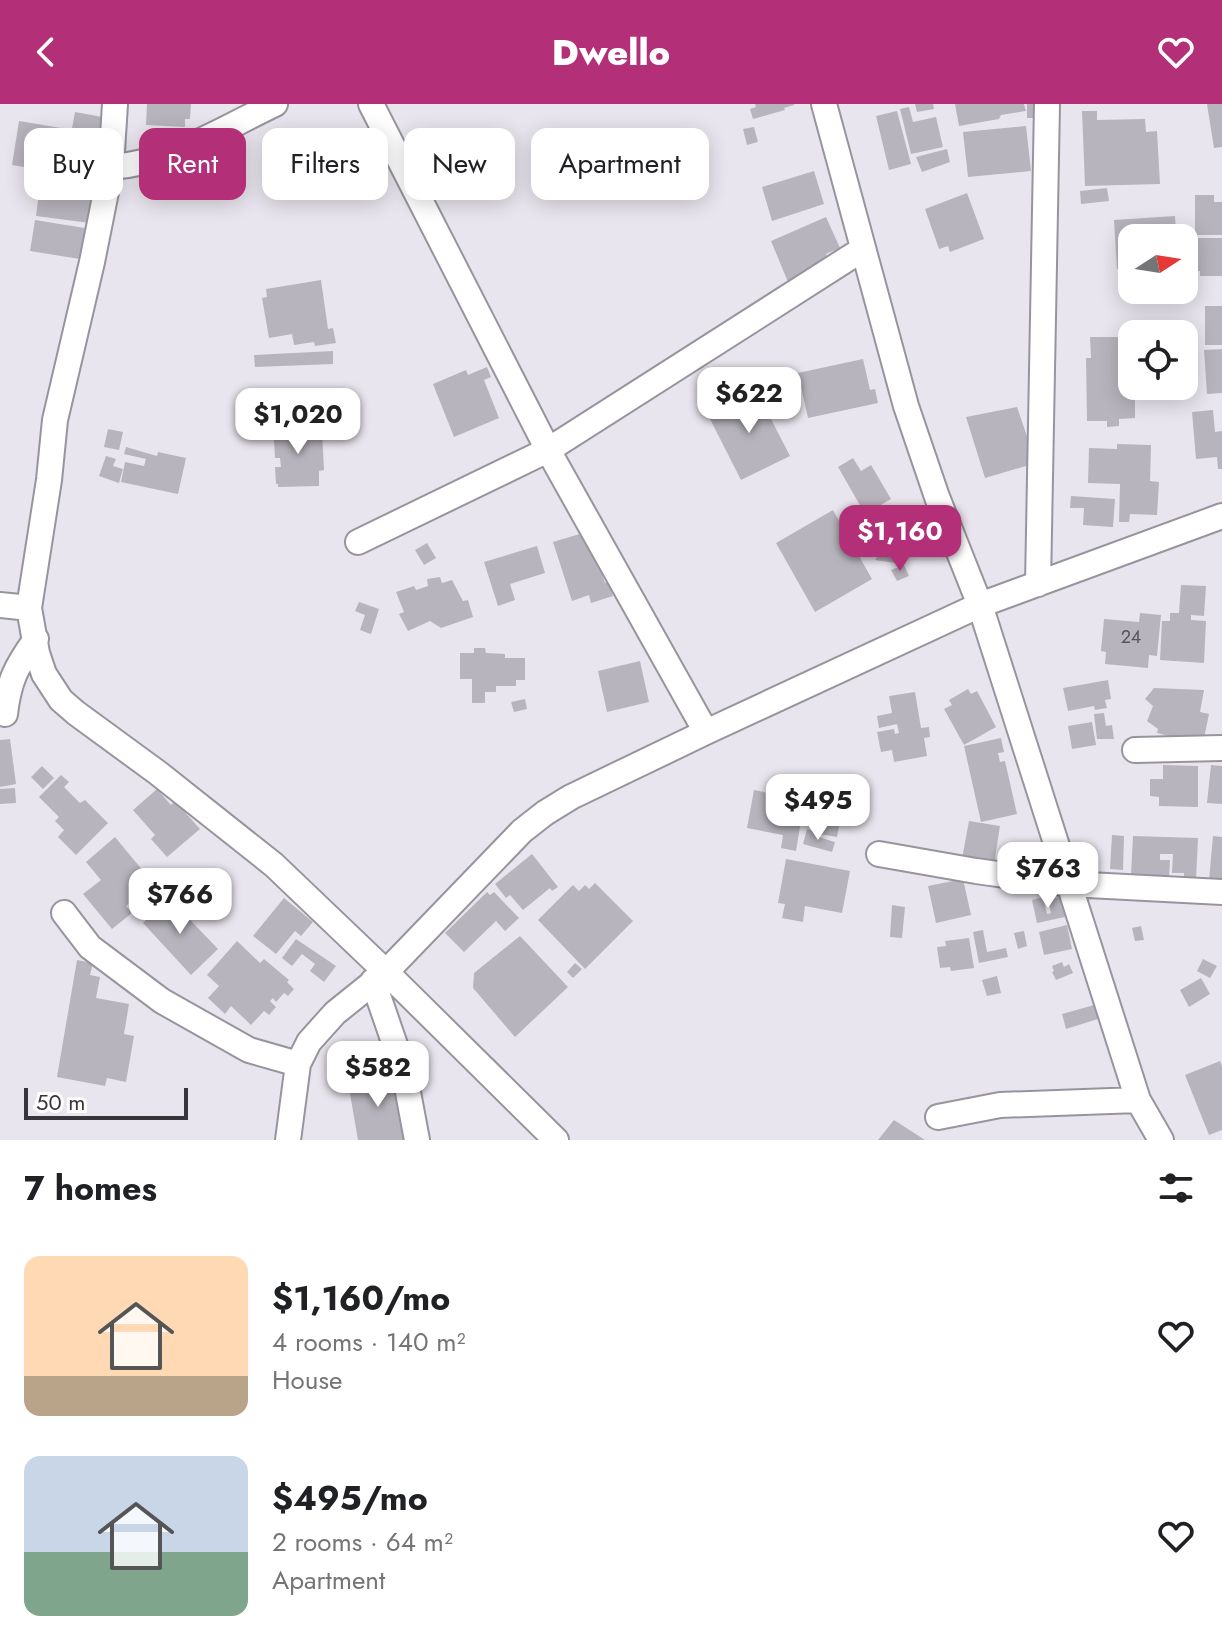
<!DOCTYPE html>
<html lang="en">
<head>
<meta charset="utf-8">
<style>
	:root { --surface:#fff; --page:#f6f6f6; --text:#202124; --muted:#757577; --accent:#b32f77 }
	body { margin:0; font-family:Jost,sans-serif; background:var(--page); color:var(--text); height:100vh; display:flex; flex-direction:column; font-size:30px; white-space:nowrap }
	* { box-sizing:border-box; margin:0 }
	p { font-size:26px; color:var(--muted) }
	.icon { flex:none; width:44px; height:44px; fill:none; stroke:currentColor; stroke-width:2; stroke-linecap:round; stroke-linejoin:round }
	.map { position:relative; height:1036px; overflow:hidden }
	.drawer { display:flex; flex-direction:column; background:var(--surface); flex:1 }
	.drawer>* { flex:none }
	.banner { position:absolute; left:24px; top:24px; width:800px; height:72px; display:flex; gap:16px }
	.needle { width:52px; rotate:78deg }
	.fabs { position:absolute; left:1118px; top:120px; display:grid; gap:16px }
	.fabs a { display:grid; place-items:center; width:80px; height:80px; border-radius:16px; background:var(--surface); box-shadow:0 4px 20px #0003; font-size:40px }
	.scale { position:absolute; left:24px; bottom:20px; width:164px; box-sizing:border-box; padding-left:8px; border:4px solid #373539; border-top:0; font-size:22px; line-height:28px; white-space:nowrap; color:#373539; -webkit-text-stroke:6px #fff; paint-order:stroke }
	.price { position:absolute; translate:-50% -68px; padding:0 18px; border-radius:16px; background:#fff; color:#222; font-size:26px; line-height:52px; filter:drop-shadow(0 2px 4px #0008) }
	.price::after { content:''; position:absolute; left:50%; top:48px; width:24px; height:18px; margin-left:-12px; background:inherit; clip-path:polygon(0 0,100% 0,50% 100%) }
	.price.current { background:var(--accent); color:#fff }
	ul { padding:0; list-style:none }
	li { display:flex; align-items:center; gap:24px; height:200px; padding:0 24px }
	li span { display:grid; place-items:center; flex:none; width:224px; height:160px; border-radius:16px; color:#555 }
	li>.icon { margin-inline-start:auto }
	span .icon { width:96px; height:96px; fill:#fffc; stroke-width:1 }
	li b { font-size:34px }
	h2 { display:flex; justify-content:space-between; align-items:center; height:96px; padding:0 24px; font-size:34px }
	.pill { padding:0 28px; border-radius:16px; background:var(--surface); box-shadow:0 4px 20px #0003; font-size:28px; line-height:72px }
	.pill.current { background:var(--accent); color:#fff }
	header { display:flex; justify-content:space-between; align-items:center; height:104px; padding:0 24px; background:var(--accent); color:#fff; font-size:36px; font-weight:800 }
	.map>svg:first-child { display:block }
</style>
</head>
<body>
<header><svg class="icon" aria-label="back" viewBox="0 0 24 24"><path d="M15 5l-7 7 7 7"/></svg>Dwello<svg class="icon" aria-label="heart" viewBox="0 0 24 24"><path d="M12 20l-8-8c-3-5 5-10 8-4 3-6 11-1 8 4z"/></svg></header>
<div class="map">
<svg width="1222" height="1036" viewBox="0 0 1222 1036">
	<rect width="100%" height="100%" fill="#e9e5ee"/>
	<path fill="#b8b4bd" d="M147,0H191L190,15H185V23L146,21Z
		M755,0H794V1L784,4L785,6L753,15L750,5L756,3Z
		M915,0H933L934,5L917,8Z
		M955,0H1024L1026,7L1001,11L999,15L959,22Z
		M1027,0H1044L1043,14H1027Z
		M1207,0H1222V43L1214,44Z
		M909,3L913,18L936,13L943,43L911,50L900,5Z
		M897,7L911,60L889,66L876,12Z
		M1082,7H1097V16L1145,15L1146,28L1157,27L1160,80L1085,82Z
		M75,8L113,15L107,48L69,41Z
		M19,17L67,25L60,69L12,61Z
		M1026,22L1031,67L968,73L963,28Z
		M754,23L758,38L747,41L743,25Z
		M947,45L950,58L922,68L916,53Z
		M814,67L824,100L772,117L762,83Z
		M40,81L94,88L90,119L36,112Z
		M1107,84L1109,97L1081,100L1080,87Z
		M967,89L984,135L950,148L948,142L939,145L925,105Z
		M1195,91H1214V98H1222V131H1195Z
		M1175,112L1176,127H1181V134H1132V164L1117,165L1114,116Z
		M826,113L840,144L826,150L830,160L788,178L771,137Z
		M35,116L97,126L92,157L30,147Z
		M1191,134H1222V172H1200V167H1191Z
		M321,176L328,225L333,224L336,239L315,242L314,238L294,241L292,230L269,234L262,194L267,193L266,185Z
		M1205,202H1222V241H1205Z
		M1090,233H1132V282H1135V314L1119,315V322L1107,323V317H1087L1086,254H1091Z
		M1222,245V289L1207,290L1204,246Z
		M333,247V260L255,263L254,251Z
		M863,255L870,286L875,285L878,299L808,314L798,269Z
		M487,263L491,273L484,276L499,314L454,333L433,280L466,266L468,271Z
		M730,268L741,290L727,297L716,275Z
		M757,286L764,301L770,298L777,312L771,315L790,352L741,376L708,311Z
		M1017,303L1036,359L985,374L966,313Z
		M1213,306L1215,328L1222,327V365H1218L1217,353L1196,355L1192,308Z
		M273,320H295V328L322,327L324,366L319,367V382L278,383V380H276L275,363H281L280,354H275Z
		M108,325L123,328L119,346L104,343Z
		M1117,340L1151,341L1150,377L1159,378L1157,411L1130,410L1129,418H1119L1120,380L1088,379L1089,344L1117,345Z
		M126,343L157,352L158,348L186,354L178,390L121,378L125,358L144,362L146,355L124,350Z
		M106,352L116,355L113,362L123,365L119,379L99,372Z
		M853,354L861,367L871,361L891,395L865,410L838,363Z
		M1071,392L1115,395L1113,423L1083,421L1084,404H1070Z
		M833,406L872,475L815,508L776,439Z
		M877,416L886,431L877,437L868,421Z
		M905,417L909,426L903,428L905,436L901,437L902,440L897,441L890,422Z
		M583,429L591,451L595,449L605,479L608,478L613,492L591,499L589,491L572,497L553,438Z
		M427,439L436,454L424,461L415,446Z
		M888,439L896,459L875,456Z
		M537,442L545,469L510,480L515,496L498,502L484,458Z
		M904,461L909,472L897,477L891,466Z
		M440,473L442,479L452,476L463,497L468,496L473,513L441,524L430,517L408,527L399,510L404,508L396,488L414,482L416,486L428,482L427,475Z
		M1181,481L1206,482L1204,512L1191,511V516L1206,517L1204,559L1160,556L1162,517H1170V509H1179Z
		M359,498L379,505L371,530L360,526L365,511L355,507Z
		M1140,509L1161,511L1157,552L1149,551L1148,564L1105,560L1106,548L1101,547L1104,515L1139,518Z
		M474,544H485L486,549L505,550V554H525V576H516V582H496V588H485V599H472V575H460V549H474Z
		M640,557L649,598L607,608L598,567Z
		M1108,576L1111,595L1105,596L1107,604L1095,606L1094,602L1068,607L1063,584Z
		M1154,584L1204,586L1200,608L1209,610L1204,634L1188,631L1187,637L1157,629L1158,625L1147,617L1153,602L1145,595Z
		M968,585L971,590L977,587L996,623L964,641L944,605L952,601L949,596Z
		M915,588L921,624L929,623L930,633L924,634L927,652L894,658L892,646L881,648L877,628L894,625L895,630L899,629L897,620L879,624L877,612L892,609L889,592Z
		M525,595L527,605L514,608L511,598Z
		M1104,609L1106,622L1112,621L1114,635H1097L1094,610Z
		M1092,618L1096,641L1072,645L1068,622Z
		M1001,634L1004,648L998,649L1000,658L1005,657L1017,710L981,718L964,642Z
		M10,635L16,680L0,683V636Z
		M1163,661L1198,662V703L1159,702V693L1150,692V675H1163Z
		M1211,661L1222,662V700L1207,699Z
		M42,662L54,674L43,685L31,673Z
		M61,671L69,678L64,683L80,699L85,696L108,719L76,751L58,733L64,726L55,717L59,713L39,693Z
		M795,674L841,683L835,715L840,717L837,733L820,730L821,724L806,721L810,700L790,696Z
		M15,684L16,699L0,700V685Z
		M157,685L171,701L175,697L200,725L167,753L151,735L155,731L133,706Z
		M754,686L773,690L770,705L802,711L796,747L781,744L783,731L747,724Z
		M969,717L1000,722L993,766L961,760Z
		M807,725L816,728L815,732L835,738L832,748L803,740Z
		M1112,731L1124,732L1123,766L1110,765Z
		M1133,732L1198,734L1196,775L1184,774V769H1172L1173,750H1160V756H1170L1169,773L1131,771Z
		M1213,732L1222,733V779L1209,777Z
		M115,733L153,779L126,802L132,809L112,825L83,790L101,776L86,758Z
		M532,750L558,783L552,787L550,784L523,806L510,791L506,794L495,780Z
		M786,755L850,767L842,809L805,802L803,818L782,814L785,800L778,799Z
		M172,764L184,776L173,788L161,776Z
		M963,775L971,811L936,819L928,782Z
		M595,779L633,817L585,865L538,816L573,781L579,787L585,781L589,785Z
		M487,788L490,791L494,788L519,814L505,827L496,817L464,848L445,829Z
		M1043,793L1047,810L1051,809L1048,795L1061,793L1065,813L1037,819L1032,796Z
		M169,794L218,845L191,871L143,819Z
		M284,794L313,818L301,832L295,827L276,850L253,832Z
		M892,801L905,803L902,834L890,833Z
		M1067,821L1072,845L1044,851L1039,828Z
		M1141,822L1144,836L1135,837L1132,824Z
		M983,826L987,848L1006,844L1008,853L979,859L973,828Z
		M1024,827L1027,842L1018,845L1014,829Z
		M520,832L568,883L515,933L473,884L474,869Z
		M969,834L974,864L951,867L950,863L940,864L937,843L946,842L945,837Z
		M296,835L336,862L324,878L310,867L315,860L302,850L292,862L282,854Z
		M237,837L260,859L264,855L289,876L287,878L294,885L288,892L284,889L276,898L273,894L270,897L276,903L269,911L264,907L251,921L231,902L225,910L208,894L219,882L207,871Z
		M1203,855L1217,862L1210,874L1197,867Z
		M77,856L93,859L90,871L100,873L96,894L129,900L124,930L134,932L126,978L107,974L105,982L57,973Z
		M1062,858L1064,863L1069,860L1073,869L1056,876L1052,868L1054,867L1052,862Z
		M575,859L582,865L573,874L567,868Z
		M997,872L1001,889L987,892L982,876Z
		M1201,874L1210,890L1189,903L1180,886Z
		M1094,901L1098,915L1066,925L1062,910Z
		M1220,957L1222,962V1026L1209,1031L1185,971Z
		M395,969L407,1036H358L348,978Z
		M894,1016L925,1036H878Z"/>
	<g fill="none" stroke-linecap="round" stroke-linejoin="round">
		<g stroke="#98949d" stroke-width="28">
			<path id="minor" d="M115,0L111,63L92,158L55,316L49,376L29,504L37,549L44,570L61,596L76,609L158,669L274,761L386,868L556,1036
				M371,0L548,346L706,628
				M824,0L906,302L937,393L980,501L1138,996L1161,1036
				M111,63C171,59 222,25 275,0
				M358,438L548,346L863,145
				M1038,480L1047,0
				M0,501L29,504
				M5,610C9,576 16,563 36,535
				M1135,646L1222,644
				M879,750L976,767L1069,780L1222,788
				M64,809L90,843L162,897L249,946L298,960
				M373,877L404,967L417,1036
				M938,1013L1000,1001L1138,996
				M288,1036L298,960L309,938L335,909L386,868L522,727L545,709L571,693L706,628L980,501L1222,412"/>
		</g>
		<use href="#minor" stroke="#fff" stroke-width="24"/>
	</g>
	<g text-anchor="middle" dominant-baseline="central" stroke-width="6" stroke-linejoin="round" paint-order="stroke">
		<g font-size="18" fill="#57555a">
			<text x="1131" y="533">24</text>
		</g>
	</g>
</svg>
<div class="fabs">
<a><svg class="needle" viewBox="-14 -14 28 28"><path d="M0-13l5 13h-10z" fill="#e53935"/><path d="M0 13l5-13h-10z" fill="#757577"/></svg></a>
<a><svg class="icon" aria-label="locate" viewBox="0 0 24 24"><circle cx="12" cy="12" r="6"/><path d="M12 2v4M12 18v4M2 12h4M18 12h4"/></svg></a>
</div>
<div class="scale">50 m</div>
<b class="price" style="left:749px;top:331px">$622</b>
<b class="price" style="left:298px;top:352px">$1,020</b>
<b class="price current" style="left:900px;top:469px">$1,160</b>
<b class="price" style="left:818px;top:738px">$495</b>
<b class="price" style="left:1048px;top:806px">$763</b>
<b class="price" style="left:180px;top:832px">$766</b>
<b class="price" style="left:378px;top:1005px">$582</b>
<div class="banner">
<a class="pill">Buy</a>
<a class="pill current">Rent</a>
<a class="pill">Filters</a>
<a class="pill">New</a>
<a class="pill">Apartment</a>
</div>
</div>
<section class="drawer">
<h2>7 homes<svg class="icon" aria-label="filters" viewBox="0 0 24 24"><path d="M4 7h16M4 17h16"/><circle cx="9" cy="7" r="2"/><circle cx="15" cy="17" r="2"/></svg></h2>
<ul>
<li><span style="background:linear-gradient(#ffd9b3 75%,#b9a48a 0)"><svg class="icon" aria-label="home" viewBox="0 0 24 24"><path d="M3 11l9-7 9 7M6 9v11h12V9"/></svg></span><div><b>$1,160/mo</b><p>4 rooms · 140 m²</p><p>House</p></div><svg class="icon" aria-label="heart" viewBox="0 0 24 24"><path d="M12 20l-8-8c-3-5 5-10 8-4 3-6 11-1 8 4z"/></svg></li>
<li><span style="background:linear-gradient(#c9d6e8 60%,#7fa58c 0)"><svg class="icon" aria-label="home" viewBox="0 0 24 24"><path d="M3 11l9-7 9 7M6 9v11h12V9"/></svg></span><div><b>$495/mo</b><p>2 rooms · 64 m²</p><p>Apartment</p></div><svg class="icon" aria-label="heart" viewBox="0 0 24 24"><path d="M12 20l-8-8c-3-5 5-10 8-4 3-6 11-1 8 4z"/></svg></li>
</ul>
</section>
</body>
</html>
